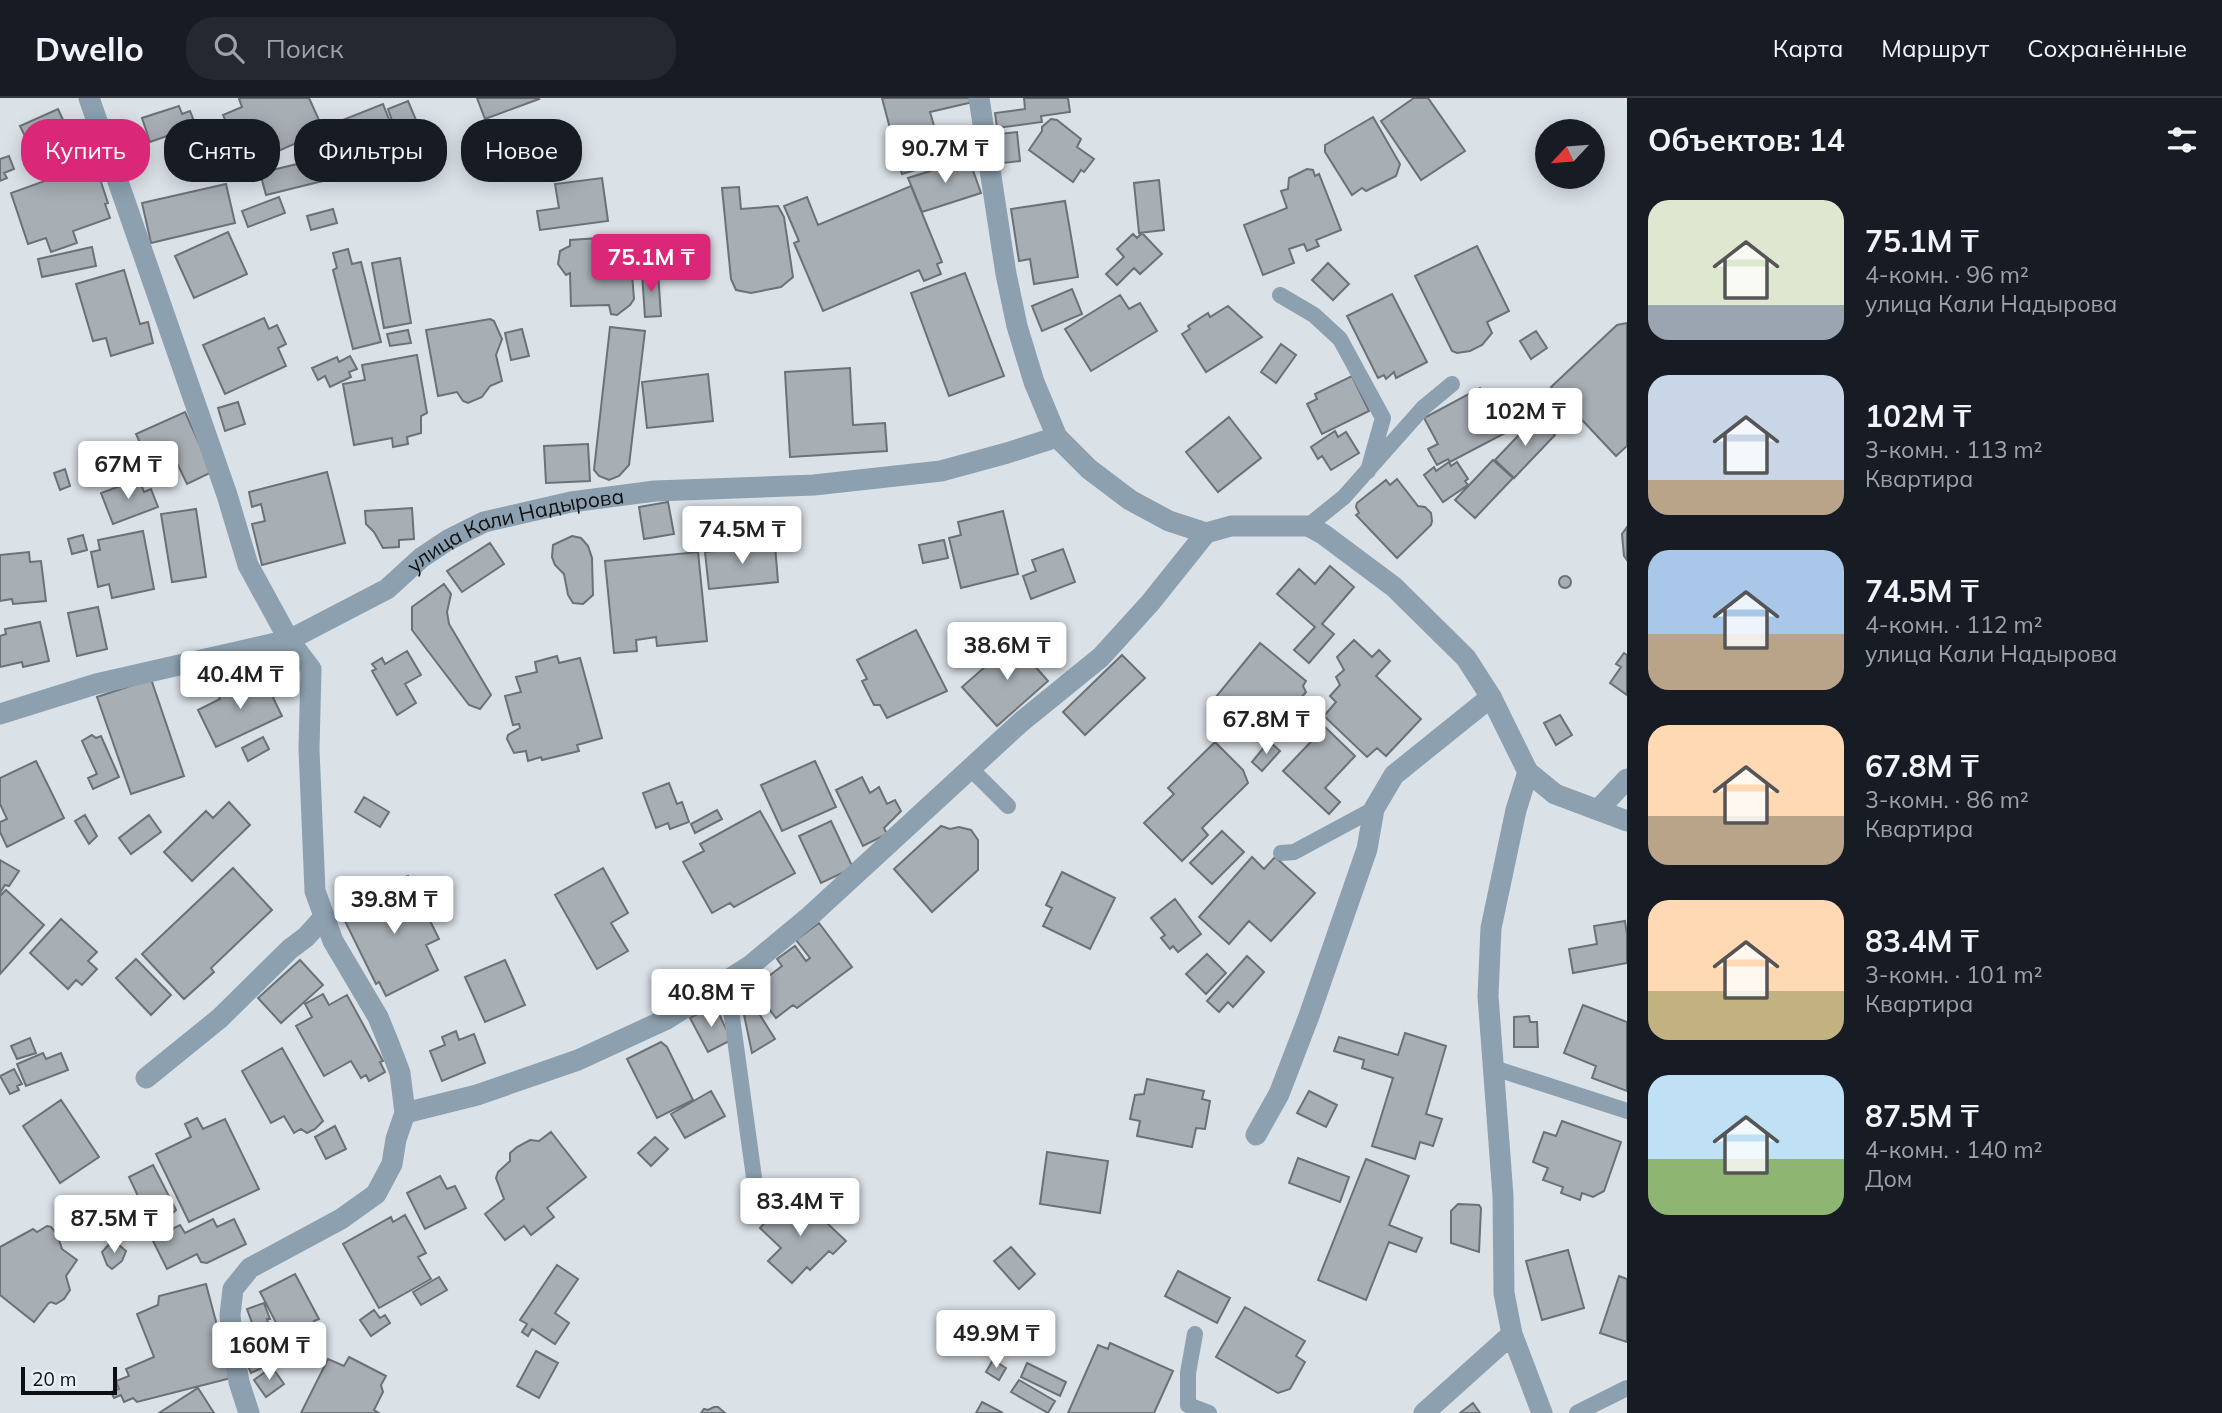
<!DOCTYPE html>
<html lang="ru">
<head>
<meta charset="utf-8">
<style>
	:root { --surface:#171b24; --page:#242831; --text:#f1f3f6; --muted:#9ea1a6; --line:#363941; --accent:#db2777 }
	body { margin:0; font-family:Mulish,sans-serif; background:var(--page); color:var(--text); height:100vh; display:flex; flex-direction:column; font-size:26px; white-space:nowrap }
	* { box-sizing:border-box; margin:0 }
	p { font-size:23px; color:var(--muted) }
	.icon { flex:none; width:38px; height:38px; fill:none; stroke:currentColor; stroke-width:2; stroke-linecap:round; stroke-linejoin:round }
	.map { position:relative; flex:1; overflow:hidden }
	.drawer { display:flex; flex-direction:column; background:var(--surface); width:595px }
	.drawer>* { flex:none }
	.banner { position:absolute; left:21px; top:21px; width:665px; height:63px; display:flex; gap:14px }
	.needle { width:46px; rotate:244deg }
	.fabs { position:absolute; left:1535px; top:21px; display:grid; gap:14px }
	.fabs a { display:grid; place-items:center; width:70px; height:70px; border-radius:50%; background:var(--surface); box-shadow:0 4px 18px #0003; font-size:35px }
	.scale { position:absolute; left:21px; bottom:18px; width:96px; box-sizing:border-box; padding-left:7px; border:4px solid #0d1012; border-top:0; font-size:19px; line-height:24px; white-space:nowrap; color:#0d1012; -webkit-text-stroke:5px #e7eef5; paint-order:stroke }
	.price { position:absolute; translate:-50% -60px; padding:0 16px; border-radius:7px; background:#fff; color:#222; font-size:23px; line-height:46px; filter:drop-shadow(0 2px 4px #0008) }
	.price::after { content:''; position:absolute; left:50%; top:42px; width:21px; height:16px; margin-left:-10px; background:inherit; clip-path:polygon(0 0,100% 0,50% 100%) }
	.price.on { background:var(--accent); color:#fff }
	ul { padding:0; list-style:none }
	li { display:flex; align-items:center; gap:21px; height:175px; padding:0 21px }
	li span { display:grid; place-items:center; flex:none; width:196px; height:140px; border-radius:21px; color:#555 }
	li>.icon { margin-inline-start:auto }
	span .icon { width:84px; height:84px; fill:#fffc; stroke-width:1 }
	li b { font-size:30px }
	h2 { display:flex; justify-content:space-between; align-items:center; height:84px; padding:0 21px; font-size:30px }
	.chip { padding:0 24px; border-radius:28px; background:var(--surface); box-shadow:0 4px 18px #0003; font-size:24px; line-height:63px }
	.chip.on { background:var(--accent); color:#fff }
	header { display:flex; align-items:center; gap:42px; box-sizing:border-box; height:98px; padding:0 35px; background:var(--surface); border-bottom:2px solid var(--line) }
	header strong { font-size:33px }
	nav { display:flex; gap:38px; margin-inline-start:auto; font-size:24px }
	.search { width:490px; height:63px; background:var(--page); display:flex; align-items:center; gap:18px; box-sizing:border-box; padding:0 24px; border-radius:28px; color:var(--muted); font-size:26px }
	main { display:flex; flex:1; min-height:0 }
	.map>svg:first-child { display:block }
</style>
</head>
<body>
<header>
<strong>Dwello</strong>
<div class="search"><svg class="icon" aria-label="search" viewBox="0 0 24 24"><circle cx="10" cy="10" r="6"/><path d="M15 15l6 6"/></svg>Поиск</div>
<nav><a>Карта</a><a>Маршрут</a><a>Сохранённые</a></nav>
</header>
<main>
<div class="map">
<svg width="1627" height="1315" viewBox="0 0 1627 1315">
	<rect width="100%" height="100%" fill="#dae1e7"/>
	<path fill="#a7aeb4" stroke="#6b7277" stroke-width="2" d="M241,0H309L324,33L260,61L257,54L243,61L223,17L242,9L239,1Z
		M477,0H538L539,1L485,21Z
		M882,0H972L973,4L930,14L935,31L893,42Z
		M1024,0H1068L1070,14L1041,18L1042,24L997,30L995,15L1025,11Z
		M1414,0H1428L1465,53L1421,82L1381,23Z
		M408,3L416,22L395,31L388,11Z
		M383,6L394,34L374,42L376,48L352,58L350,52L336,57L325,29Z
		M179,8L182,16L190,13L194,23L186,25L187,31L150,44L142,20Z
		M58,11L70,37L33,55L20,28Z
		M1373,19L1400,66L1396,78L1366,93L1362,90L1352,97L1325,54V47Z
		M1051,21L1057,22L1081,41L1077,49L1094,61L1084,74L1081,72L1073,84L1029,52L1042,33V29Z
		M1017,34L1020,63L1003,65L1000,36Z
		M923,38L932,67L902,76L893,48Z
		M566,47L572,63L558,68L553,51Z
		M9,58L14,71L4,75L7,80L0,83V61Z
		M330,58L335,80L266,97L260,75Z
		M969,61L981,95L922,114L908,80Z
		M89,67L95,83L100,81L108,105L105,106L110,120L73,133L77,145L51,154L46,140L28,146L11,95Z
		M1307,71L1313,72L1315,78L1319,76L1341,132L1316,142L1319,148L1307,153L1304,146L1289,151L1294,165L1263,177L1244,127L1287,110L1281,93L1288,91L1289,80Z
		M602,80L608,123L540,132L537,113L559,110L555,86Z
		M1159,82L1164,132L1139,135L1134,85Z
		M226,86L235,125L151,145L142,105Z
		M911,88L942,164L937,166L941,176L924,183L919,172L823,213L794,145L799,143L784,108L807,99L818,127Z
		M739,89L741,111L778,108L784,119L793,179L781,189L751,195L736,192L731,181L722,90Z
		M279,99L285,115L248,129L242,113Z
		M1065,103L1078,179L1034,186L1030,161L1019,163L1011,111Z
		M333,111L337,125L311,132L307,118Z
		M228,134L247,176L194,200L175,158Z
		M1142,135L1162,156L1140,176L1134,170L1117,187L1106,176L1124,159L1117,151L1133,136L1137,140Z
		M629,138L634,201L630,207L617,217L611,216L609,207L571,208L570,175L566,177L558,166L560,153L570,148V142Z
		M1477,148L1509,213L1487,224L1492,235L1482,247L1470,253L1457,255L1452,253L1415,178Z
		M92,149L96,168L42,179L38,161Z
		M348,151L352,166L361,164L381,244L353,251L333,172L337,170L333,155Z
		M400,160L411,225L384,230L372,165Z
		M1328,165L1349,186L1333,202L1312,182Z
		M124,172L140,226L148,224L153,245L111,258L106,240L93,243L76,186Z
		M658,174L661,218L645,219L642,175Z
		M965,175L1004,278L949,298L911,195Z
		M1072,191L1082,216L1042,233L1032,208Z
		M1392,196L1427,264L1396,280L1394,274L1386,281L1384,277L1378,280L1347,218Z
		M1120,197L1129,211L1140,205L1157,233L1091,273L1065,231Z
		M1228,208L1262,239L1206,274L1182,236L1190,231L1188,228L1208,215L1210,219Z
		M264,220L269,231L277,227L286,246L278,250L286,268L225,296L203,247Z
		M490,221L494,223L502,241L496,257L502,283L490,288L482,299L468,305L463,303L457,294L438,298L426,232Z
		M1627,225V348L1616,358L1551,289L1617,227Z
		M610,229L645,233L629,367L619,378L609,382L599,378L594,372Z
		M522,231L529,258L511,262L505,235Z
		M408,232L411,245L390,248L387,236Z
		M1536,233L1547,250L1531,261L1520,243Z
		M1281,246L1296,257L1276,285L1261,274Z
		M417,257L427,315L421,318V335L407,339L408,346L393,349L392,340L354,347L343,286L365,282L362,267Z
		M350,258L357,271L349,274L351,279L330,289L325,278L318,282L312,270L337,259L339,264Z
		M850,270L853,327L885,325L887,353L790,359L785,274Z
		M708,276L713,323L647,330L642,284Z
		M1352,278L1369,313L1322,336L1307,306L1317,301L1315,296Z
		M1480,290L1505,335L1450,364L1448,361L1437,367L1428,351L1438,346L1424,320Z
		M238,304L245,326L225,333L218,310Z
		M185,314L212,374L187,386L178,367L155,378L136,336Z
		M1229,319L1261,360L1218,394L1186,354Z
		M1536,319L1555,337L1514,380L1495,362Z
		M1335,333L1338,339L1346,334L1359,355L1331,372L1322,358L1318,361L1311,349Z
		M588,346L590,383L546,385L544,348Z
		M1493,362L1513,380L1475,420L1455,402Z
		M1449,364L1451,368L1457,364L1468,381L1465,383L1468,387L1443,404L1424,377L1434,369L1436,373Z
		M65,371L70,388L60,392L54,375Z
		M327,374L345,445L262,467L252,426L265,423L261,406L252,409L249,394Z
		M139,381L144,394L151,391L158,409L113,426L101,395Z
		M1397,381L1418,408L1425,409L1431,415L1432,423L1431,427L1397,460L1356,417L1359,415L1356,409L1357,405L1386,382L1390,387Z
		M668,404L674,436L644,441L639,409Z
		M412,410L414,441L399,442V449L383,450L374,434L366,426L365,413Z
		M196,411L206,479L172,484L161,416Z
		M1003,413L1018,476L961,490L949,440L961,437L958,424Z
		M1627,429V462L1624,458L1622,436Z
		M143,433L154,491L112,500L109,486L98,489L91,454L100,452L98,442Z
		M83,437L87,452L72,456L68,441Z
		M572,438L581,440L588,448L592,460L593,497L583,506L573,505L568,497L564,476L555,467L552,459L553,447Z
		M759,442V449L775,447L778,484L709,491L705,454L743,450V444Z
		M944,442L948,460L923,465L919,447Z
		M490,445L504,466L462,494L447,473Z
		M1063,451L1075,484L1031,501L1023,478L1036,473L1032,462Z
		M29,454L30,464L41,463L46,503L13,506L12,501L0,503V457Z
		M698,454L707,543L657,548L656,539L636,542L637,553L614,555L605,463Z
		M1330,468L1354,489L1322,526L1334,536L1309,565L1294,552L1315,529L1277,496L1299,471L1315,486Z
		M1559 484a6 6 0 1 1 12 0a6 6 0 1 1-12 0Z
		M444,486L451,496L447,514L449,526L491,597L480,611L469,607L412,532V509Z
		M98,509L107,551L77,558L68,515Z
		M40,524L49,563L23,569L22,564L0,569V538L6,536L5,531Z
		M916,532L947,593L887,620L880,607H874L862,583L867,581L857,562Z
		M1354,542L1372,559L1379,552L1390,563L1376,578L1421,621L1386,658L1377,650L1367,659L1324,618L1336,604L1330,598L1340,587L1336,579L1344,572L1337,559Z
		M1023,544H1030L1034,548L1038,555L1033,566L1048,583L997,628L962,589L1011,546L1015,551Z
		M1260,545L1306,583L1303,588L1306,594L1266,643L1215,600Z
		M407,553L421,577L405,586L416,605L397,617L372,573L376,571L372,566L382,560L385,566Z
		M1624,555L1627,557V597L1610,585L1621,569L1616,566Z
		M1122,557L1145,580L1085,637L1063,614Z
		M557,558L559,565L580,560L602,640L577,647L579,653L542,662L541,659L528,663L526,653L514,655L507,641L508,637L520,630L519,626L513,627L505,598L521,594L516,579L537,574L535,564Z
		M261,575L282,618L216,649L198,612L220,601L218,596Z
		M151,581L184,678L131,696L97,599Z
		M1560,617L1572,637L1556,647L1544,625Z
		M1325,629L1355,658L1325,690L1340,704L1329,716L1283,673Z
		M92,637L96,640L101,638L119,679L93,691L88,680L97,676L82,643Z
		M263,639L269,651L248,663L242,650Z
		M1269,643L1280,653L1262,673L1252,664Z
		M1215,644L1243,672L1248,685L1202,730L1208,737L1182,763L1144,725L1174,696L1168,690Z
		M36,663L64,720L7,749L0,734V724L7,721L0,706V680Z
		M815,663L836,709L782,733L761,687Z
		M862,679L870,695L879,689L887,706L895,702L901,713L884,730L887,736L863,748L836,692Z
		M669,685L677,706L682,704L689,724L670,731L668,725L656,730L643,695Z
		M364,699L389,714L380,729L355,714Z
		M229,704L250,727L192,783L164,754L206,713L213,720Z
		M717,712L722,721L695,735L691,726Z
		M760,713L795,775L734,809L730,805L712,815L683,764L704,753L700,746Z
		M85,717L97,738L89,746L75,723Z
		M149,717L161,734L131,756L119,740Z
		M831,723L853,770L821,785L799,738Z
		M941,728L950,731L959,729L971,732L978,742V772L932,814L894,771Z
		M1222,733L1244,754L1212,786L1190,765Z
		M1252,759L1264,771L1275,759L1315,795L1271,843L1249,823L1229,846L1199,819Z
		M0,762L19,773L9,788L5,787L0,795Z
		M233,770L272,812L211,870L214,874L184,901L142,856Z
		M603,770L628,815L611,825L628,853L597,871L555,797Z
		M1062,774L1115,800L1090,851L1043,828L1052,810L1046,807Z
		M408,778L439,841L426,847L438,872L386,898L379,884L376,886L342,817L363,806L361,801Z
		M6,792L44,827L0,876V798Z
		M1175,801L1201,836L1178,854L1173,848L1170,851L1161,840L1165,837L1151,820Z
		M61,821L97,854L88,863L97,871L82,887L76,882L68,891L30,855Z
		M1625,823L1627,836V865L1573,875L1569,851L1597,846L1594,828Z
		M819,825L852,869L797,910L793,907L776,920L753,890L782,868L777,861L795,848L806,863L810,860L796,842Z
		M1207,856L1226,875L1206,896L1186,876Z
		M1247,858L1264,874L1233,909L1228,904L1219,914L1207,903Z
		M136,861L171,897L151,917L116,880Z
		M300,862L323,887L281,925L258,900Z
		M505,862L525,907L485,924L465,879Z
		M323,896L329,907L347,897L383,963L380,964L385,974L369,983L366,977L361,980L351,963L324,978L296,928L312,919L305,906Z
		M753,906L775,941L752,955L743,912Z
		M715,907L726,931L735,940L708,954L690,920Z
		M1583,907L1627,924V993L1592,980L1596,968L1564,955Z
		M1529,918L1530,924H1537L1538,949H1514V919Z
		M456,933L459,942L474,936L485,965L442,983L430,953L445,947L442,939Z
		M1405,935L1446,948L1426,1016L1442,1021L1433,1048L1420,1044L1415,1061L1372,1048L1393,980L1362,970L1364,962L1334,953L1339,939L1398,957Z
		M30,940L36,955L17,961L11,948Z
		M661,944L667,949L693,1002L657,1020L627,961Z
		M282,950L323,1023L315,1031L307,1035L301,1031L294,1035L284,1018L271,1025L242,973Z
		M43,955L46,961L61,955L68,972L26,988L17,966Z
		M14,971L22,986L17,988L19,992L10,996L0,978Z
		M1147,981L1204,993L1202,1001L1210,1003L1205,1031L1196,1030L1192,1049L1137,1038L1140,1023L1130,1021L1135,997L1144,996Z
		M711,993L725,1018L685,1040L671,1016Z
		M1309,993L1337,1007L1326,1029L1297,1015Z
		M61,1002L99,1059L60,1085L23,1028Z
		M197,1020L203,1031L225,1021L259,1091L189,1124L156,1056L191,1039L185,1026Z
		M1562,1023L1621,1044L1604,1093L1593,1099L1582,1095L1580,1102L1561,1095L1563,1089L1543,1082L1548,1070L1533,1064L1544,1034L1556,1038Z
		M335,1028L346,1051L326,1061L315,1039Z
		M551,1034L586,1079L547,1110L554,1119L531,1137L524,1128L505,1142L485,1116L504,1101L496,1080L498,1074L510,1063V1055L517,1049L530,1042L539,1043Z
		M655,1039L668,1051L651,1068L638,1055Z
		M1047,1054L1108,1063L1100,1115L1040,1106Z
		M1298,1060L1349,1079L1340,1104L1289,1085Z
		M1366,1061L1409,1078L1389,1127L1422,1140L1416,1154L1389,1144L1366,1202L1318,1182Z
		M153,1067L176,1112L154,1132L148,1121L140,1125L129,1103L138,1098L129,1079Z
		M440,1078L447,1091L455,1088L466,1110L425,1131L407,1095Z
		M794,1094L846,1143L833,1156L829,1153L810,1172L807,1169L792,1185L768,1163L781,1150L760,1130Z
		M1458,1106L1479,1107L1481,1110L1479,1154L1451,1145V1113Z
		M405,1117L426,1155L418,1159L431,1181L379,1210L343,1146L391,1119L393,1124Z
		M213,1121L217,1129L234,1121L246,1146L207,1165L201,1164L197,1156L167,1171L152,1141L180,1127L185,1135Z
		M47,1128L51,1129L57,1136L62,1151L77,1162L66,1178L70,1192L64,1201L56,1206L51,1204L48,1206L34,1224L0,1197V1149L33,1131L37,1134Z
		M113,1142L126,1153L122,1163L112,1171L107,1167L102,1154Z
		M1011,1149L1035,1176L1019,1191L994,1163Z
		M1568,1152L1584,1210L1542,1222L1526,1163Z
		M557,1167L578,1181L555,1215L569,1225L555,1246L532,1231L528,1238L522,1234L527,1226L520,1222Z
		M1178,1173L1230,1200L1217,1225L1165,1198Z
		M295,1176L319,1221L314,1223L316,1228L298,1237L297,1233L284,1240L260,1194Z
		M1619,1178L1627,1181V1244L1600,1235Z
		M439,1179L447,1192L421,1207L413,1194Z
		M206,1186L231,1280L137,1304L133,1300L124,1304L121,1297L114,1300L111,1294L119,1291L116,1283L129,1278L126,1271L154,1259L137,1216L158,1207L159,1198Z
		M264,1205L270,1221H267L269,1228L255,1233L247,1211Z
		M1245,1209L1305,1243L1296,1258L1305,1264L1290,1291L1278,1295L1216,1259Z
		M374,1212L380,1220L385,1217L390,1225L371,1238L360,1222Z
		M269,1232L275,1244L264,1250L258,1237Z
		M259,1245L262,1253L270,1250L274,1262L265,1266L266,1268L251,1275L241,1252Z
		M1110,1245L1173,1273L1154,1315H1068L1098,1247L1108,1251Z
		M536,1253L558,1265L539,1300L517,1288Z
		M349,1259L386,1278L381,1287L383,1294L374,1312L379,1315H301L328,1261L344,1268Z
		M993,1262L1006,1270L999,1282L986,1274Z
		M1027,1265L1066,1284L1060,1298L1021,1279Z
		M272,1269L284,1286L266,1299L254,1282Z
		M1019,1282L1055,1303L1048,1315L1011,1294Z
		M198,1290L214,1315H159Z
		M982,1304L1003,1315H976Z
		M1473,1305L1480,1315H1460Z
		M714,1309H718L725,1315H701L704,1311L708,1312Z"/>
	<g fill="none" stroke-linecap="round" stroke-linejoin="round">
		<path stroke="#8ca0af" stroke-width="16" d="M1280,197L1314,217L1340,241L1383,320L1368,373
			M1308,428L1344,399L1423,310L1452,286
			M971,671L1008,708
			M1281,755L1294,754L1374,711
			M727,883L759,1116
			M1494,970L1627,1013
			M1195,1236L1188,1275V1307L1209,1315
			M1577,1315L1627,1290"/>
		<path stroke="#8ca0af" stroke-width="21" d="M89,0L227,397L248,467L289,542L311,571L309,651L315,793L333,843L378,919L389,946L400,975L405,1015L396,1041L392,1066L376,1096L341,1121L250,1170L233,1191L230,1217L233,1249L239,1284L249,1315
			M1528,674L1516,712L1491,830L1488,898L1503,1098L1504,1195L1512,1236L1542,1315
			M1598,712L1627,681
			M146,980L220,920L290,851L306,839L324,819
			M405,1015L477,997L578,962L667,921L751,867L810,818L1021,624L1101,559L1150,505L1206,435
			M1256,1037L1279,996L1309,918L1367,751L1374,711L1394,677L1491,599
			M1424,1315L1512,1236"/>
		<g stroke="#8ca0af" stroke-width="21">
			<path d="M979,0L1006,176L1017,228L1034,284L1057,339L1089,371L1130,402L1169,423L1206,435L1231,428H1308L1323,436L1394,489L1466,560L1491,599L1528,674L1555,696L1627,723"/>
			<path id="s1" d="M0,616L96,586L289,542L387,491L421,460L448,442L484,424L571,404L655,393L814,387L941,373L1007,355L1057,339"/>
		</g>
	</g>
	<g text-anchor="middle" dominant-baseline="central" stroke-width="5" stroke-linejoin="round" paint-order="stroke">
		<g font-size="21" fill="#0d1012" stroke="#e7eef5">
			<text stroke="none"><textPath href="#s1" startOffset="555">улица Кали Надырова</textPath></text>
		</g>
	</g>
</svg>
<div class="fabs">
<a><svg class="needle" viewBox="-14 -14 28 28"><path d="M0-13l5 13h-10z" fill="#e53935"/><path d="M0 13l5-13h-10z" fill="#9ea1a6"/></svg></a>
</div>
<div class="scale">20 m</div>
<b class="price" style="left:945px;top:87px">90.7M ₸</b>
<b class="price on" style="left:651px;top:196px">75.1M ₸</b>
<b class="price" style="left:1525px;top:350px">102M ₸</b>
<b class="price" style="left:128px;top:403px">67M ₸</b>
<b class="price" style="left:742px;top:468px">74.5M ₸</b>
<b class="price" style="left:1007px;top:584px">38.6M ₸</b>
<b class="price" style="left:240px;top:613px">40.4M ₸</b>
<b class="price" style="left:1266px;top:658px">67.8M ₸</b>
<b class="price" style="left:394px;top:838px">39.8M ₸</b>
<b class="price" style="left:711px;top:931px">40.8M ₸</b>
<b class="price" style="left:800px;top:1140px">83.4M ₸</b>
<b class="price" style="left:114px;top:1157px">87.5M ₸</b>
<b class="price" style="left:996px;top:1272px">49.9M ₸</b>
<b class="price" style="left:269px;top:1284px">160M ₸</b>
<div class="banner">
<a class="chip on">Купить</a>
<a class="chip">Снять</a>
<a class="chip">Фильтры</a>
<a class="chip">Новое</a>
</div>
</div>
<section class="drawer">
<h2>Объектов: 14<svg class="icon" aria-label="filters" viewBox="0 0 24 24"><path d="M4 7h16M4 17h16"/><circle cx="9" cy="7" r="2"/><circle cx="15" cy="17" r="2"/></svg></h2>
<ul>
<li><span style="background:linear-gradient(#dfe7d0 75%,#9aa5b1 0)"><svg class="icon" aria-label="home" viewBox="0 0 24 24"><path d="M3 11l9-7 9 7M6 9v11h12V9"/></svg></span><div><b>75.1M ₸</b><p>4-комн. · 96 m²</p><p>улица Кали Надырова</p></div></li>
<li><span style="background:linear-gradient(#c9d6e8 75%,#b9a48a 0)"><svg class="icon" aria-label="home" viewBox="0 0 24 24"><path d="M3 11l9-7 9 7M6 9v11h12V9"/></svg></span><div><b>102M ₸</b><p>3-комн. · 113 m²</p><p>Квартира</p></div></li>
<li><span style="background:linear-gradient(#a9c7e8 60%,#b9a48a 0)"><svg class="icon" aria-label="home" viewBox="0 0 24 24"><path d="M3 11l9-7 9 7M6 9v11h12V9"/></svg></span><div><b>74.5M ₸</b><p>4-комн. · 112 m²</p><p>улица Кали Надырова</p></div></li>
<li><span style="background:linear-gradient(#ffd9b3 65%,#b9a48a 0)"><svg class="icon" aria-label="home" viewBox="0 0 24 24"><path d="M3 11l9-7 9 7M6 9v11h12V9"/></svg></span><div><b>67.8M ₸</b><p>3-комн. · 86 m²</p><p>Квартира</p></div></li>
<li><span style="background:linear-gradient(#ffd9b3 65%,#c2b280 0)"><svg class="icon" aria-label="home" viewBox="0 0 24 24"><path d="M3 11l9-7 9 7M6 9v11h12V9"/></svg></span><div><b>83.4M ₸</b><p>3-комн. · 101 m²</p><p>Квартира</p></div></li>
<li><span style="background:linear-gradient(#bfe0f5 60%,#8fb573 0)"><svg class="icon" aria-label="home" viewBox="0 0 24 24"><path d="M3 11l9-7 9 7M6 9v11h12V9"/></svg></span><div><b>87.5M ₸</b><p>4-комн. · 140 m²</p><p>Дом</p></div></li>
</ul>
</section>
</main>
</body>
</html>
